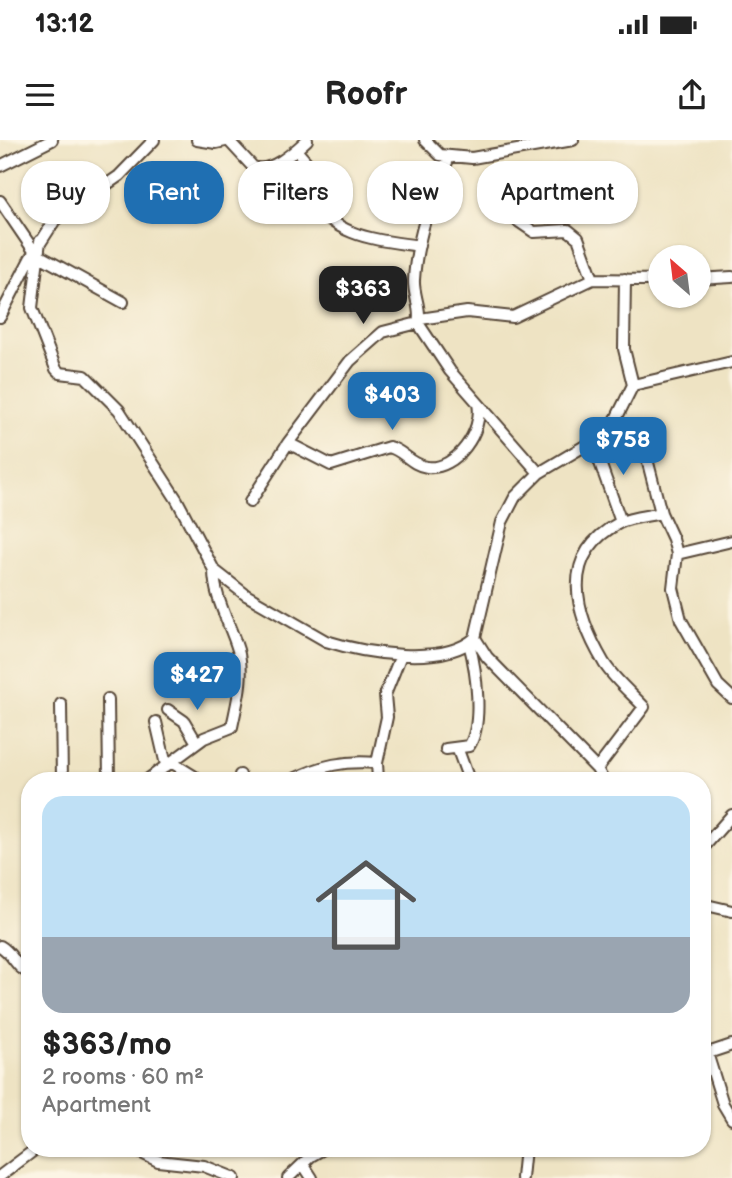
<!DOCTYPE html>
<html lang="en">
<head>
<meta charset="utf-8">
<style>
	:root { --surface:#fff; --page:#f2f2f2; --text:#222; --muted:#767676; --line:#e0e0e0; --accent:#1f6fb2 }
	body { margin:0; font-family:"Balsamiq Sans",sans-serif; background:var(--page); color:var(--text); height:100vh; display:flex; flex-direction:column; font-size:26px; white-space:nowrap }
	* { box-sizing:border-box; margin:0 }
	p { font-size:23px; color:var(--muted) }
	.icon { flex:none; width:38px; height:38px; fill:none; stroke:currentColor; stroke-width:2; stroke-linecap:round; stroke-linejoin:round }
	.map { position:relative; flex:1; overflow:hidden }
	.side { position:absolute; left:21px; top:632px; width:690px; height:385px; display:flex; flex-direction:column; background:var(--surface); border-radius:28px; box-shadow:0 2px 5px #0004 }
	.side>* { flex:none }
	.guide { position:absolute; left:21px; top:21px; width:691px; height:63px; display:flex; gap:14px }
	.needle { width:46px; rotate:332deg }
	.fabs { position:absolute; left:648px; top:105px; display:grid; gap:14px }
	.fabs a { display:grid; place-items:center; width:63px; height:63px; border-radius:50%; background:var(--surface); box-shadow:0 2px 5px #0004; font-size:35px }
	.price { position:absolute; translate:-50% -60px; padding:0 16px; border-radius:14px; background:var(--accent); color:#fff; font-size:23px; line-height:46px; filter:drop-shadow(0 2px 4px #0008) }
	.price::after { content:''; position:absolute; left:50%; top:42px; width:21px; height:16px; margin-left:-10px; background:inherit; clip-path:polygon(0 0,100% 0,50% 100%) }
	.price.current { background:#222; color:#fff }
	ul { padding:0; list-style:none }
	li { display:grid; align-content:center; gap:14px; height:371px; padding:0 21px }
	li+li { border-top:2px solid var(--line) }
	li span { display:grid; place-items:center; height:217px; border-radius:21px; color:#555 }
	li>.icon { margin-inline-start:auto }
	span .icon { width:126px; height:126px; fill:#fffc; stroke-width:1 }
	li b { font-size:30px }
	.tag { padding:0 24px; border-radius:28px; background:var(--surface); box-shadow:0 2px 5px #0004; font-size:24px; line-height:63px }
	.tag.current { background:var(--accent); color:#fff }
	.status { display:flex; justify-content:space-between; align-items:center; height:49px; padding:0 35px; background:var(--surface); direction:ltr }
	.status svg { height:19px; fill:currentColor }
	header { display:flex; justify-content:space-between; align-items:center; height:91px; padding:0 21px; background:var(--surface); font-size:32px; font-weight:700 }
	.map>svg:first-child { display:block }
</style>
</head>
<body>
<div class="status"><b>13:12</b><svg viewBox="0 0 49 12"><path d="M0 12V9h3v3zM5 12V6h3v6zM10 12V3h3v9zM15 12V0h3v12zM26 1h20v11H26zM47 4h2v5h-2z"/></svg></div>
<header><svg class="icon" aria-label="menu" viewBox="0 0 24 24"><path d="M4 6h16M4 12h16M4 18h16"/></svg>Roofr<svg class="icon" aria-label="share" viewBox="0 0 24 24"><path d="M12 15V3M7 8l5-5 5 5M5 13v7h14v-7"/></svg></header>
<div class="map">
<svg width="732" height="1038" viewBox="0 0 732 1038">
	<rect width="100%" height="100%" fill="#fcf5e5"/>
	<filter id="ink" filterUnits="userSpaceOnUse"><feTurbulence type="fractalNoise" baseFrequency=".0143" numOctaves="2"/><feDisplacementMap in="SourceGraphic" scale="14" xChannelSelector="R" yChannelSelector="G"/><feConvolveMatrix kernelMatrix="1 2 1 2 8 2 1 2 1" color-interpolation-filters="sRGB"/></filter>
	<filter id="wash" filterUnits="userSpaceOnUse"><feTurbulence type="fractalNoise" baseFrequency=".00686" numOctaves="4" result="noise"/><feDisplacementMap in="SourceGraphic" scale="28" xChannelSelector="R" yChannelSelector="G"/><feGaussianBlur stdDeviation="1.57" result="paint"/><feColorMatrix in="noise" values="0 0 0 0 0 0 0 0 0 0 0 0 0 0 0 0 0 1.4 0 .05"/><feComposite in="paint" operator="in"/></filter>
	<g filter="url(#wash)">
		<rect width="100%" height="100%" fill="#eee3c3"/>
	</g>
	<g filter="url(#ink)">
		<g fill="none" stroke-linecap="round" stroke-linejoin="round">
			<g stroke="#564637" stroke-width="14">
				<path id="street" d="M197,0L216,3L230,0
					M425,0L440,15L472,18L573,0
					M229,1L253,27C271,34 295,11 307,0
					M296,10L310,26L308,56C337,98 373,99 419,106
					M0,26L52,0
					M0,61L34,111
					M499,68L534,92L568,90L578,98L593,139
					M40,101L32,168L56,229L60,233L85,236L119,270L177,360L214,430L246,455L326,501C364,513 443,527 475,498L502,382L515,357L539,333L610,291L633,245L732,222
					M38,115L123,162
					M625,139L624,209L633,245
					M698,139L732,137
					M0,177L30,119L55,80L119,36L154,0
					M420,179L467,172L513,177L593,139L660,140
					M418,183L450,231L539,333
					M617,279L647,319L661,373L673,399L677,414L673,448L681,480L718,545L732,558
					M288,303L331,325L389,307C403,310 411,325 427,327C456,331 484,290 478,264
					M593,303L621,382
					M250,362L288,303L350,221L383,192L418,183C422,170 413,154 414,140C416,102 432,50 450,16
					M677,414L732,401
					M475,498L487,517L597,629L603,640
					M108,559L109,640
					M61,564L62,640
					M168,570L184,581L197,603
					M156,582L166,625
					M446,609L469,606C484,584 476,529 469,503
					M458,610L469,640
					M171,622L200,640
					M597,629L644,567C631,553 614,539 604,523C575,474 558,415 619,383C631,377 649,376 661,373
					M240,635L241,640
					M147,640L204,598L232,587C237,562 245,536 238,510C230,483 214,459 214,430
					M292,640C322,625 345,620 377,623
					M378,640L377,623L387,577L385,555L401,515
					M702,709L732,675
					M702,764L732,771
					M0,806C13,813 16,829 30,833
					M707,913L723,964L732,979
					M702,915L732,905
					M131,1008L158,1021L204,1026L234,1038
					M303,1024L312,1038
					M0,1036L37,1008
					M288,1038L311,1016L325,1008
					M522,1038L525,1008"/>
			</g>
			<use href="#street" stroke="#fff" stroke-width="10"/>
		</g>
	</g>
</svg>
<div class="fabs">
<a><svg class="needle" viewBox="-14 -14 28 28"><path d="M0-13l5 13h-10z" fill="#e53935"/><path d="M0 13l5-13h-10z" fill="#767676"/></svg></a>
</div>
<b class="price current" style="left:363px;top:186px">$363</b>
<b class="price" style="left:392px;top:292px">$403</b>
<b class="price" style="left:623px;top:337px">$758</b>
<b class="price" style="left:197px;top:572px">$427</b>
<div class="guide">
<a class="tag">Buy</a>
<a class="tag current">Rent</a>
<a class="tag">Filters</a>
<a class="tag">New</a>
<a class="tag">Apartment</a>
</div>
<section class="side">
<ul>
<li><span style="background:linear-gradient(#bfe0f5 65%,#9aa5b1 0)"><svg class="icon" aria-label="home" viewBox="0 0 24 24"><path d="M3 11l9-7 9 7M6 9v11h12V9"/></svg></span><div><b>$363/mo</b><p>2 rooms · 60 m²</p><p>Apartment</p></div></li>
</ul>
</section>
</div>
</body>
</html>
